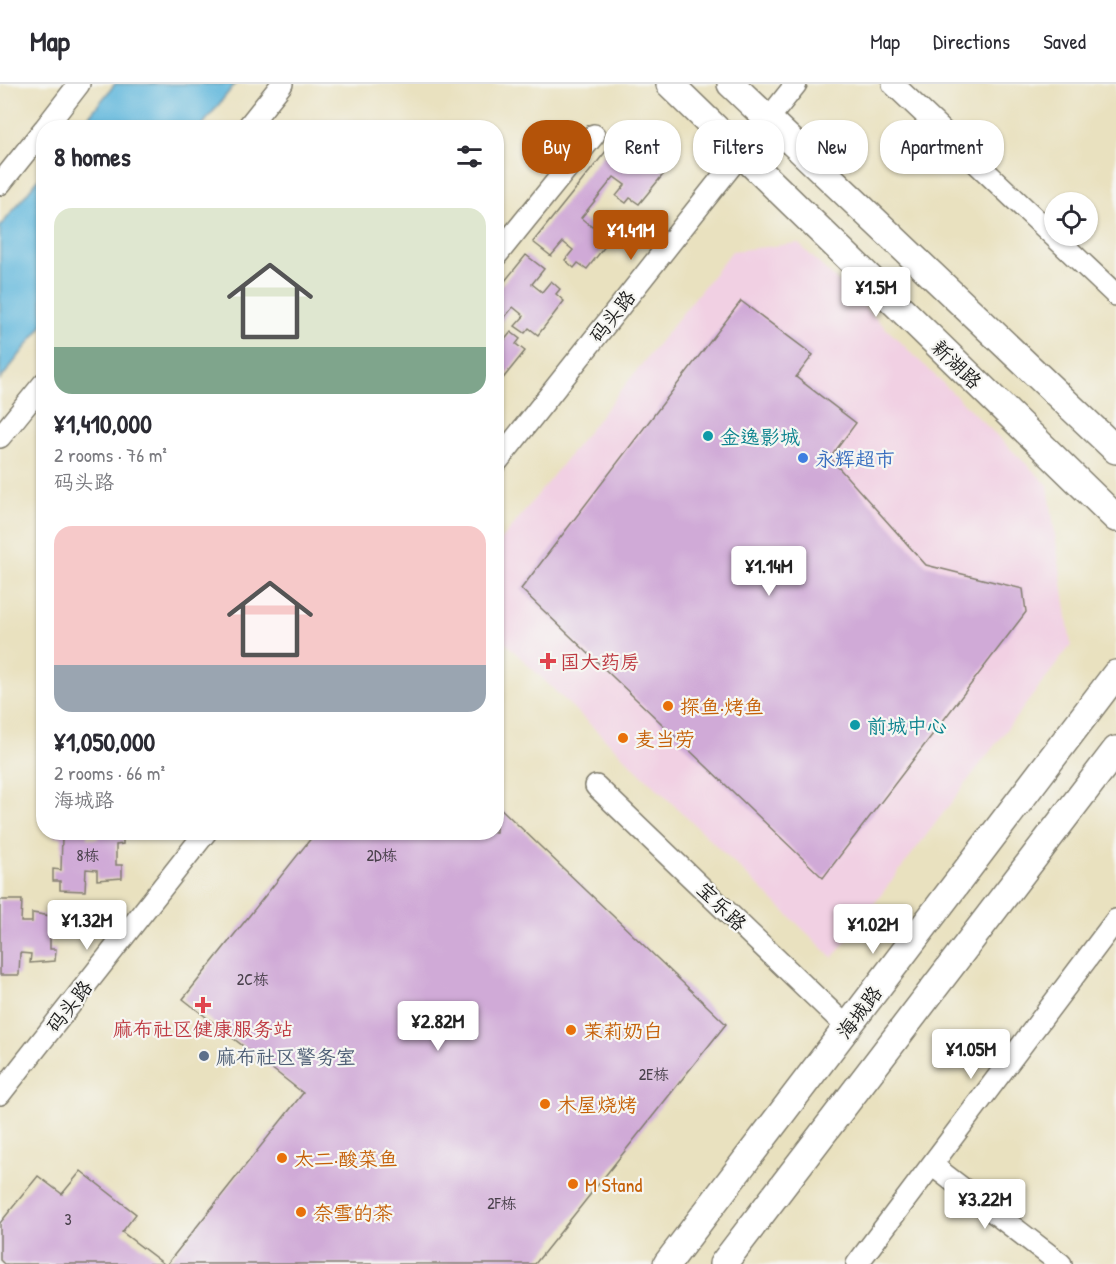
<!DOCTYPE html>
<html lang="en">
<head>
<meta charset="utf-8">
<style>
	:root { --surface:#fff; --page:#f7f7f7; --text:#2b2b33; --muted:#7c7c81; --line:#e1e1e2; --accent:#b45309 }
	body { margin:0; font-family:"Patrick Hand","LXGW WenKai TC",sans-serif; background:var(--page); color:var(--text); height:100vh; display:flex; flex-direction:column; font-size:22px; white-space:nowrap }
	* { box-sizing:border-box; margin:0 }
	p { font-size:20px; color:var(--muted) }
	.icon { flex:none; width:33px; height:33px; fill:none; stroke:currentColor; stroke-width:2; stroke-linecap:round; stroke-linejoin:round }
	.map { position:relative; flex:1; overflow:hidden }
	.panel { position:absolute; left:36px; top:36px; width:468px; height:720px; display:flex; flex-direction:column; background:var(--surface); border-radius:24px; box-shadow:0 2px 4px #0004 }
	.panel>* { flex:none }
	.banner { position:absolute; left:522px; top:36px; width:504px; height:54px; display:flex; gap:12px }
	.buttons { position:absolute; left:1044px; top:108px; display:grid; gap:12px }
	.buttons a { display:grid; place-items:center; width:54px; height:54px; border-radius:50%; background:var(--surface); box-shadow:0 2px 4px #0004; font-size:30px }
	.price { position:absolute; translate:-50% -51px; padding:0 14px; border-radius:6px; background:#fff; color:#222; font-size:20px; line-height:39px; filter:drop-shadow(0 2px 3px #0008) }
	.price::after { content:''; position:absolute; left:50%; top:36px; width:18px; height:14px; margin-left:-9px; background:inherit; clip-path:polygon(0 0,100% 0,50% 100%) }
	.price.active { background:var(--accent); color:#fff }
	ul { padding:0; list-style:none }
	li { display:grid; align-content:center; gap:12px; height:318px; padding:0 18px }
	li span { display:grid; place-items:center; height:186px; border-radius:18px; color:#555 }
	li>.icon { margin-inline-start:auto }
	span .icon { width:108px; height:108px; fill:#fffc; stroke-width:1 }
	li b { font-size:26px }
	h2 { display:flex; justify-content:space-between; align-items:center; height:72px; padding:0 18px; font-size:26px }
	.pill { padding:0 21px; border-radius:24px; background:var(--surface); box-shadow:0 2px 4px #0004; font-size:21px; line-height:54px }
	.pill.active { background:var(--accent); color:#fff }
	header { display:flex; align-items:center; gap:36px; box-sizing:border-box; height:84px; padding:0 30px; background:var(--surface); border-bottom:2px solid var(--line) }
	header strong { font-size:28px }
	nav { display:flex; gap:33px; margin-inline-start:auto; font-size:21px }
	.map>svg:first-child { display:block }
</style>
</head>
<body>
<header>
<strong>Map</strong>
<nav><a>Map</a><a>Directions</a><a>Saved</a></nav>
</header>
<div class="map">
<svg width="1116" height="1180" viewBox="0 0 1116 1180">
	<rect width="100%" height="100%" fill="#f6f6f2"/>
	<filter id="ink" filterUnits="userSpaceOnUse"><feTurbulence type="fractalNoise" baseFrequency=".0167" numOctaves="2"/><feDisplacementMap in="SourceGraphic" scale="12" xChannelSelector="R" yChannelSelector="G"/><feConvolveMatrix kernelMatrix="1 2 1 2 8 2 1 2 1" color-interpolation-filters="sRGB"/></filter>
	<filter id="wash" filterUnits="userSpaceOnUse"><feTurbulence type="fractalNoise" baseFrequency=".008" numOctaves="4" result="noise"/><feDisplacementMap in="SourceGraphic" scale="24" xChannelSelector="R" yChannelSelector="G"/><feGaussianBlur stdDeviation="1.35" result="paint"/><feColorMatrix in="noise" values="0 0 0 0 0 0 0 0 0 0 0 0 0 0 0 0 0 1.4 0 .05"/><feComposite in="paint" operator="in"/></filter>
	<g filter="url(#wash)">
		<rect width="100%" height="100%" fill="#e9e1bf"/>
		<path fill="#f1d0e3" d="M798,159L1048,401L1071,561L833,874L497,551L496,463L732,167Z"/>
		<path fill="#60b7dc" stroke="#3e6a7c" stroke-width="1.5" d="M115,0H235L201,43H80Z
			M43,89V241L0,296V143Z"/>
		<g id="blocks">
			<path fill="#d0aad7" d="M627,41L645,55L633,69L643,78L652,67L661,75L657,80L666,87L639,120L630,114L626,119L616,112L625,101L614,93L581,134L592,143L600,132L610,139L605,145L614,151L587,185L578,179L574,184L565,176L573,166L563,158L551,172L533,158Z
				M526,171L544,185L532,200L542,208L551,197L560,205L556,210L564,217L538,251L529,244L525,249L515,242L524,232L513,223L496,244V208Z
				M741,217L813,271L796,293L856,339L830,374L926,481L1023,505L1026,528L823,794L521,505Z
				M511,248L520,255L516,260L525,267L496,303V253L503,258Z
				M496,720L726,940L535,1180H167L303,1009L183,915L316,748H496Z
				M55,748H87V754L98,755V748L123,749V760L116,761V781H122V794L97,796V786L86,785L85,807L60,806V797H53V785L61,786L62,753H54Z
				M0,816H22L21,838H32V829L57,833L56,845L50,844V865H56L55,877L30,879L31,870L20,869L19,891H0Z
				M81,1087L136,1130L122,1148L164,1180H4L0,1176V1139L38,1092L62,1110Z"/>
		</g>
	</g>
	<g filter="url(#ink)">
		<use href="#blocks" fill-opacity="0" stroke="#827e6e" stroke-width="1.5"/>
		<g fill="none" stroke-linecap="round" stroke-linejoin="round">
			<g stroke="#827e6e" stroke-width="24">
				<path id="minor" d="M893,0L1116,211
					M45,44L79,0
					M247,44L282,0
					M0,100L44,45
					M496,172L594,51
					M0,353L44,299
					M496,379L796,0
					M596,702L847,943
					M0,1010L206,748
					M932,1081L1061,1180
					M857,1180L1116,836"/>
			</g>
			<g stroke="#827e6e" stroke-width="30">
				<path id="major" d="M670,0L1116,434
					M731,0L1116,366
					M667,1180L1116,590
					M723,1180L1116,666"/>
			</g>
			<use href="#minor" stroke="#fff" stroke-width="21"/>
			<use href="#major" stroke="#fff" stroke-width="27"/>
		</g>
	</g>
	<g fill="#0f9aa8" stroke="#f6f6f2" stroke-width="2">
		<circle cx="708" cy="352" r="6"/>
		<circle cx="855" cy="641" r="6"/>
	</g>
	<circle fill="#3f7fe0" stroke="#f6f6f2" stroke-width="2" cx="803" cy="374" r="6"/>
	<g fill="#e0444e" stroke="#f6f6f2" stroke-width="2">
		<path d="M545 568h6v6h6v6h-6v6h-6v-6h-6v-6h6z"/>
		<path d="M200 912h6v6h6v6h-6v6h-6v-6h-6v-6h6z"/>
	</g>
	<g fill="#e8710a" stroke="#f6f6f2" stroke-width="2">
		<circle cx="668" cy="622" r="6"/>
		<circle cx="623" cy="654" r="6"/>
		<circle cx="571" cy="946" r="6"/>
		<circle cx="545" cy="1020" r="6"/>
		<circle cx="282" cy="1074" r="6"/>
		<circle cx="573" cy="1100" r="6"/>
		<circle cx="301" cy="1128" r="6"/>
	</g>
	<circle fill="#5c6f8a" stroke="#f6f6f2" stroke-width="2" cx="204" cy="972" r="6"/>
	<g text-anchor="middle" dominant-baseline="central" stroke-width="4.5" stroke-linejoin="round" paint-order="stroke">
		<g font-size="16" fill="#49404b">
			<text x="88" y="771">8栋</text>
			<text x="382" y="771">2D栋</text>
			<text x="253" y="895">2C栋</text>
			<text x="654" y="990">2E栋</text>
			<text x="502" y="1119">2F栋</text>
			<text x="68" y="1135">3</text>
		</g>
		<g font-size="20" fill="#1c1c1c" stroke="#f6f6f2">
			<text transform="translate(612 232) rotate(-52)">码头路</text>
			<text transform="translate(957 280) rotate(44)">新湖路</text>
			<text transform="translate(722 822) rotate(44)">宝乐路</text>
			<text transform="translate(69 922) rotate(-52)">码头路</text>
			<text transform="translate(859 928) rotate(-53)">海城路</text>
		</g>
		<g font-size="20" fill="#0d838f" stroke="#f6f6f2" text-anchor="start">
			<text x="720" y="352">金逸影城</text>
			<text x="867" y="641">前城中心</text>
		</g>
		<g font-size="20" fill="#366cbe" stroke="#f6f6f2" text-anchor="start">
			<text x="815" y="374">永辉超市</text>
		</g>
		<g font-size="20" fill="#be3a42" stroke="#f6f6f2" text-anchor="start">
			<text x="560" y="577">国大药房</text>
			<text x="203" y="944" text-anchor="middle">麻布社区健康服务站</text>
		</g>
		<g font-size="20" fill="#c56008" stroke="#f6f6f2" text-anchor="start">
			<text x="680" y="622">探鱼·烤鱼</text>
			<text x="635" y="654">麦当劳</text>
			<text x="583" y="946">茉莉奶白</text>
			<text x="557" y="1020">木屋烧烤</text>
			<text x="294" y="1074">太二·酸菜鱼</text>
			<text x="585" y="1100">M Stand</text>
			<text x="313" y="1128">奈雪的茶</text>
		</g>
		<g font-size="20" fill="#4e5e75" stroke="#f6f6f2" text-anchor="start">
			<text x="216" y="972">麻布社区警务室</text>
		</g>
	</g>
</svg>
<div class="buttons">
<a><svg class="icon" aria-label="locate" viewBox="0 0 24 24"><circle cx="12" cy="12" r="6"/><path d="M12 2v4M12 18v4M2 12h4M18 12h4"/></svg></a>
</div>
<b class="price active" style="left:631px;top:177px">¥1.41M</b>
<b class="price" style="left:876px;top:234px">¥1.5M</b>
<b class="price" style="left:769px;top:513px">¥1.14M</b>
<b class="price" style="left:87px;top:867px">¥1.32M</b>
<b class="price" style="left:873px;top:871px">¥1.02M</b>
<b class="price" style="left:438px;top:968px">¥2.82M</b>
<b class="price" style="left:971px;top:996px">¥1.05M</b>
<b class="price" style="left:985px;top:1146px">¥3.22M</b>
<div class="banner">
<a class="pill active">Buy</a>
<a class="pill">Rent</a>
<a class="pill">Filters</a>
<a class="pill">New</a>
<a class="pill">Apartment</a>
</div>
<section class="panel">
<h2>8 homes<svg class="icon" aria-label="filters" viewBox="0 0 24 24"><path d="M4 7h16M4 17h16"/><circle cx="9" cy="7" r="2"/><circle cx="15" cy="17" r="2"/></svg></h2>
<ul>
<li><span style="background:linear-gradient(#dfe7d0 75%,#7fa58c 0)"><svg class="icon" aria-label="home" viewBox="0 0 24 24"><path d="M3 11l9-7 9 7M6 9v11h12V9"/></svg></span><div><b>¥1,410,000</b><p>2 rooms · 76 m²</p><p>码头路</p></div></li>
<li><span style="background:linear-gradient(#f6c9c9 75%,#9aa5b1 0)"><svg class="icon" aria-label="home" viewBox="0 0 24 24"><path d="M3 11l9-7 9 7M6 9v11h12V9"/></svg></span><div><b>¥1,050,000</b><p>2 rooms · 66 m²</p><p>海城路</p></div></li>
</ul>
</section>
</div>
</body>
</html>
